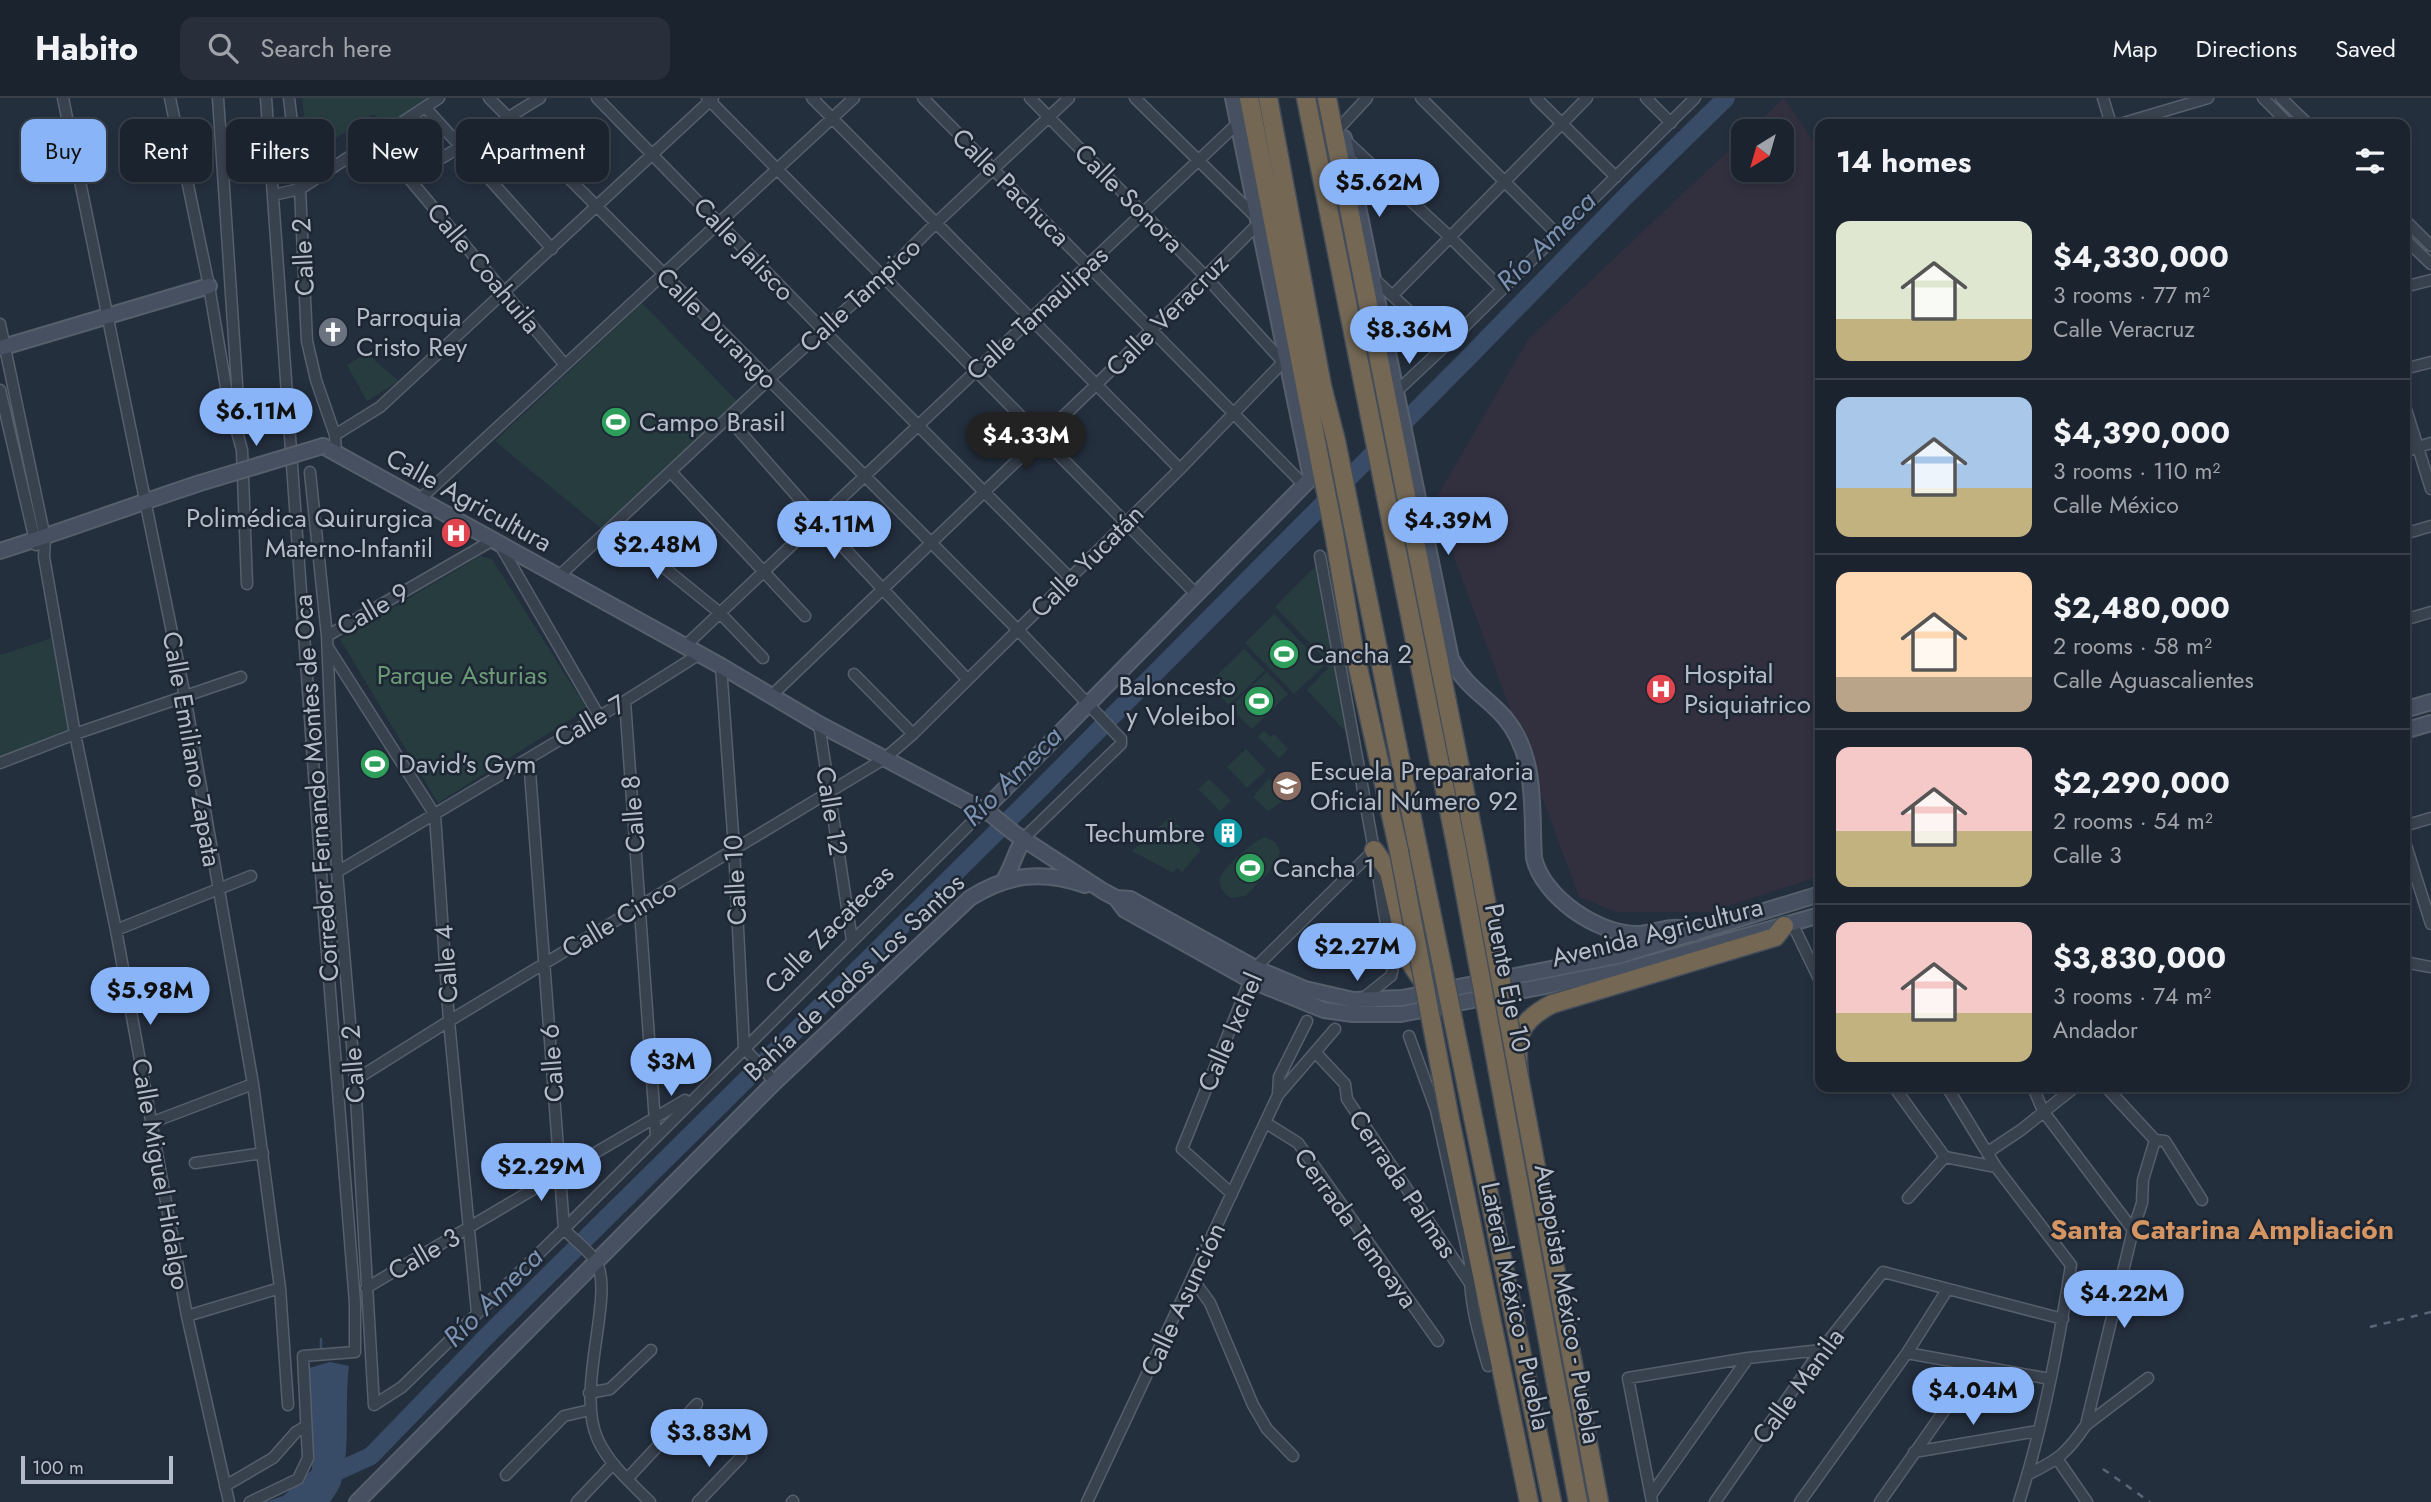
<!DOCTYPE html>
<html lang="en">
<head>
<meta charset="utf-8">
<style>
	:root { --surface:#1b232e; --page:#282f3a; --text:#f1f3f6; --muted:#a0a4aa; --line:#39404a; --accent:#8ab4f8 }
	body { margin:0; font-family:Jost,sans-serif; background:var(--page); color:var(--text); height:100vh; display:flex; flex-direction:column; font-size:26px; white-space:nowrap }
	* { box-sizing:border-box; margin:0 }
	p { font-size:23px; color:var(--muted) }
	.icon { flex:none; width:38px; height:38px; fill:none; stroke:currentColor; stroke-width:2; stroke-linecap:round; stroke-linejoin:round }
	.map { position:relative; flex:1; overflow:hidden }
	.details { position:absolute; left:1815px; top:21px; width:595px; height:973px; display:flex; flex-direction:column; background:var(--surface); border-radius:14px; box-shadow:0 4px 10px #0003,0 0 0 2px var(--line) }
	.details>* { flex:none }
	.guide { position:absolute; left:21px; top:21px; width:665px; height:63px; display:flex; gap:14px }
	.needle { width:46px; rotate:217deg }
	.fabs { position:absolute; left:1731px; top:21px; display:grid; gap:14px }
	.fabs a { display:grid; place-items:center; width:63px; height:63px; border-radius:14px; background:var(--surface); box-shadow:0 4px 10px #0003,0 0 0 2px var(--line); font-size:35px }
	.scale { position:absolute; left:21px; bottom:18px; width:152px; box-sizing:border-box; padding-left:7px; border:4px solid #b4bcc9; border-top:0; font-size:19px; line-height:24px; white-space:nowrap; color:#b4bcc9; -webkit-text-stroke:5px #1d2633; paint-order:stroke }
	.price { position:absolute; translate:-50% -60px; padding:0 16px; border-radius:24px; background:var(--accent); color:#111; font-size:23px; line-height:46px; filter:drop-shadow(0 2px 4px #0008) }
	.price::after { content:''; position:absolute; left:50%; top:42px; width:21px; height:16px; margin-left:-10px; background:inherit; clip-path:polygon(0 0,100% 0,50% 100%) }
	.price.on { background:#222; color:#fff }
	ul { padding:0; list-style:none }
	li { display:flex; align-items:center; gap:21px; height:175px; padding:0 21px }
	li+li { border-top:2px solid var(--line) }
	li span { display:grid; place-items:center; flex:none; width:196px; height:140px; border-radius:14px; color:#555 }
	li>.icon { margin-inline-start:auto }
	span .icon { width:84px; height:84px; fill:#fffc; stroke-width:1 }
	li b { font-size:30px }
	h2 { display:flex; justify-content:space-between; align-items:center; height:84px; padding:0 21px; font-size:30px }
	.chip { padding:0 24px; border-radius:14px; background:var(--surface); box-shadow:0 4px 10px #0003,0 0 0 2px var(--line); font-size:24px; line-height:63px }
	.chip.on { background:var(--accent); color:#111 }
	header { display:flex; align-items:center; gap:42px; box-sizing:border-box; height:98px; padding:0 35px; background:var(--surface); border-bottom:2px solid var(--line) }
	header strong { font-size:33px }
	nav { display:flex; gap:38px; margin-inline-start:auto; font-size:24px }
	.search { width:490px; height:63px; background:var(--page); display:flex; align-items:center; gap:18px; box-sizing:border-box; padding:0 24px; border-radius:14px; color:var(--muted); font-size:26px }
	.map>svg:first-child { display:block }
</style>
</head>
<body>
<header>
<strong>Habito</strong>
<div class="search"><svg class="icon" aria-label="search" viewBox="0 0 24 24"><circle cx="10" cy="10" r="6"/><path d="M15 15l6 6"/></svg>Search here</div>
<nav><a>Map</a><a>Directions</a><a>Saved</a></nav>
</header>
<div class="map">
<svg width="2431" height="1404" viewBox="0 0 2431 1404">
	<rect width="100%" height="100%" fill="#242f3e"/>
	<path fill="#32303f" d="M1784,0L1820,54V778L1709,814H1617L1579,799L1434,404L1528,242L1743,39V72H1782V33H1749Z"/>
	<path fill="#263c3f" d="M302,0H433L385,30L374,16L328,45L337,60L305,82L306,33Z
		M642,205L738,304L602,431L495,343Z
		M366,255L399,283L367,303L347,267Z
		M480,458L492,461L587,611L438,705L340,541Z
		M1315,469L1346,634L1307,592L1328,570L1325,567L1330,561L1328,558L1325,561L1275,509Z
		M1274,516L1324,568L1294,596L1245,545Z
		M52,540L68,633L0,659V557Z
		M1244,551L1265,572L1229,607L1208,586Z
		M1267,574L1288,596L1252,631L1230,609Z
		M1264,633L1270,639L1274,636L1288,651L1279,660L1258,639Z
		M1246,651L1266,672L1247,690L1227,669Z
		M1269,680L1275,686L1277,693L1283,694L1289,699L1268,713L1253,699Z
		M1209,681L1231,703L1220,713L1198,691Z
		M1170,719L1201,752L1182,774L1177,770L1173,775L1132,753Z
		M1265,739L1275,744L1280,753L1278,765L1245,798L1231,800C1224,796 1219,790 1220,781C1222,770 1255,742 1265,739Z"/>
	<path fill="#394c67" d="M330,1264L349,1268C344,1306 351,1348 341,1385C339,1391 334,1398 330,1404H265L283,1398L312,1372L309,1270Z"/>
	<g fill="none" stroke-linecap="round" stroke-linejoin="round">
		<path stroke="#394c67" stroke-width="2.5" d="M321,1241V1252"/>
		<path stroke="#394c67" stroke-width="18" d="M325,1379L371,1358L486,1239L1043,688L1464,264L1626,98L1726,0"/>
		<g stroke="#565f6c" stroke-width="13">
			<path id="street" d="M63,0L185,598L253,986L280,1190L288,1307
				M170,0L209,188L228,301L242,352L247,486
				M218,0L240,331
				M289,0L300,91L307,243L316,282L335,337L336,356
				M489,0L1018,532L1121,641V646L1024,740
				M597,0L824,233L1070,480
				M707,0L1197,497
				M812,0L1180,371
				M923,0L1305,388
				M1030,0L1206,179L1283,264
				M1135,0L1258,121
				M1421,0L1557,136
				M1536,0L1616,79
				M1646,0L1671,25
				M2103,0L2111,26
				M2263,0L2289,26
				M2281,0L2308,26
				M425,9L552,151
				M2120,26L2208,0
				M1341,28L1367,0
				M376,41L565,267
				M1345,42L1450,139L1502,191
				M409,80L540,0
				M273,97L300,91L439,0
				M2404,121L2431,148
				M2404,140L2431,166
				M1372,179L1446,247
				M2404,189L2431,182
				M1394,196L1587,0
				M0,226L45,440L44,459L75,636L116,832L187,1218L229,1404
				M2404,271L2431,264
				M0,292L36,447
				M1397,293L1446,247L1695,0
				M2404,305L2431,391
				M728,320L818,422L967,581
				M335,337L380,309L713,0
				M2404,354L2431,345
				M310,374L327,538L337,774L355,982L374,1307L402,1289L564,1131L983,713
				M671,374L805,518
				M419,402L854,0
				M613,428L720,515L763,560
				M2404,436L2431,428
				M500,447L599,618
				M1320,458L1374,752L1393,870L1391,878L1361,902
				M558,479L768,282L883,178L936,125L1069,0
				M2404,522L2431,514
				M327,538L493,442
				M684,549L1238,25
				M329,551L435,717L449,923L477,1215
				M721,568L734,750L744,950L775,984
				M854,576L913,636
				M770,599L1097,286L1259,125
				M625,603L656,1038
				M819,626L852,842
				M529,660L564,1131C573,1141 587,1151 595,1162C617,1193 574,1291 598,1342C610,1367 631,1385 650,1404
				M0,665L75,636L241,579
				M2404,728L2431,720
				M2404,741L2431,826
				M337,774L625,603L698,557
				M1792,825L1820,883
				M116,832L251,778
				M2404,864L2431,869
				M1409,938L1436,1012L1470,1165C1468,1200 1478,1234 1488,1268
				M1315,954L1345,986L1347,1001L1469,1184
				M355,982L449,923L884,661L913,636L1180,371L1285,262
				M1894,989L1945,1059
				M1947,989L1996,1069L2071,1167C2059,1245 2043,1329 2019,1404
				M2033,989L2043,1013L2133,1132
				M2106,989L2155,1042L2165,1043L2202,1102
				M1278,996L1279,979L1307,923
				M153,1024L253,986
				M1266,1025L1298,1045L1438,1243
				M1988,1054L2021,1032L2075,989
				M1945,1059L1996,1069
				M195,1065L263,1055
				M1232,1096L1182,1051L1250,882L1255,870L1374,752
				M1908,1100L1945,1059
				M1192,1180L1210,1205L1253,1307L1267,1331L1293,1358
				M366,1190L685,1002
				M187,1218L280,1190
				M1907,1255L2050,1281
				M589,1295L610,1291L651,1252
				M2086,1327L2148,1280
				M1914,1354L2038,1333
				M2058,1362L2087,1404
				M2029,1376C2059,1361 2067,1355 2086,1327L2133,1132L2142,1105L2143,1082L2155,1042
				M506,1377L564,1318L590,1312
				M627,1381L697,1306
				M225,1388L273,1360L296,1334L306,1328
				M1651,1397L1748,1260
				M250,1404L298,1381L308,1360L303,1258L355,1254V1205L324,818L266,0
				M577,1404L613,1366
				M698,1404L741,1359
				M792,1404L793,1403
				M1087,1404L1278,997L1335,931
				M1652,1404L1628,1280L1748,1260L1821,1252
				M1715,1404L1821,1252L1883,1174L2063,1221
				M1800,1404L1907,1255L1947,1192
				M1880,1404L1975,1269"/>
		</g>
		<g stroke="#565f6c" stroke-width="18">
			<path id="secondary" d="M1344,40L1451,561C1467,591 1485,597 1505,620C1538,660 1531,712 1534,760C1543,799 1597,836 1637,836C1655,836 1679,822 1694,836
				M0,250L209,188
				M323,348L721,568L819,626L992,717L1014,735L1103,793L1116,800L1130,801L1255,870L1305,891L1353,902L1402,900L1618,858L1820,796
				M0,453C67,432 133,407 200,385
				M2404,612L2431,604
				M2404,633L2431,625
				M983,713L1311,380L1233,0
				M1003,784C1012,770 1015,755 1024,740
				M1116,800L1125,812L1250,882L1324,912L1353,916H1401L1622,873L1820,817
				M357,1404L775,984L970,800C1008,776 1042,772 1085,787"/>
		</g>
		<g stroke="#434c59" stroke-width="21">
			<path id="highway" d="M1249,0L1334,435L1353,547L1399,753
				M1268,0L1322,288L1336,343L1419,755
				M1306,0L1457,752
				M1327,0L1476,750
				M1374,752L1389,774L1410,864L1424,885
				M1506,1017L1578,1404
				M1473,1019L1552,1404
				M1450,1022L1529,1404
				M1599,1404L1519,979C1516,941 1515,925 1552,906L1775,839L1784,828"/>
		</g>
		<use href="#street" stroke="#38414e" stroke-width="10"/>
		<use href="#secondary" stroke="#465061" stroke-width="14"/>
		<use href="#highway" stroke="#746855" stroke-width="18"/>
		<path stroke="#5a6575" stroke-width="2.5" stroke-dasharray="7 7" stroke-linecap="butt" d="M2370,1229L2431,1214
			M2103,1371L2150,1404"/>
		<g stroke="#565f6c" stroke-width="18" stroke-linecap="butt">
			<path id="secondary-bridge" d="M200,385L323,348"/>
		</g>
		<g stroke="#434c59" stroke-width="21" stroke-linecap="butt">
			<path id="highway-bridge" d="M1476,750L1519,979
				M1457,752L1506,1017
				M1399,753L1450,1022
				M1419,755L1473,1019"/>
		</g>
		<use href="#secondary-bridge" stroke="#465061" stroke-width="14"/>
		<use href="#highway-bridge" stroke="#746855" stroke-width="18"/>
	</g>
	<defs>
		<g id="church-disc" transform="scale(1.575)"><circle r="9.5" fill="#6b7280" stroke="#1d2633"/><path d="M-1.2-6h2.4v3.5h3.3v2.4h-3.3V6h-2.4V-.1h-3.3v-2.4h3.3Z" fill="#fff"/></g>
		<g id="stadium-disc" transform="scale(1.575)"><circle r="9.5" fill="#2e9e5b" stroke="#1d2633"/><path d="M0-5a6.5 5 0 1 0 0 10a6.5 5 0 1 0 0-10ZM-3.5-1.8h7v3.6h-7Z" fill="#fff"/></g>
		<g id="hospital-disc" transform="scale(1.575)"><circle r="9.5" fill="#e0444e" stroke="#1d2633"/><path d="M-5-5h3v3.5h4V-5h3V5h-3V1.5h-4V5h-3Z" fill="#fff"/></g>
		<g id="university-disc" transform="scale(1.575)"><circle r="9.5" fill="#8d6e63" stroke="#1d2633"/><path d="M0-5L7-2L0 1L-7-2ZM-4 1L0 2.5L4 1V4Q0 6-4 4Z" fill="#fff"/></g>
		<g id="building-disc" transform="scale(1.575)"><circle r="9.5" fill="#0f9aa8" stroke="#1d2633"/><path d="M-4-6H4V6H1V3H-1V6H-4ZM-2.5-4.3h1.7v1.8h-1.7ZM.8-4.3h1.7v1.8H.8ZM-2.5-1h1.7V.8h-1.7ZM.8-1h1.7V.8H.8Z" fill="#fff"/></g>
	</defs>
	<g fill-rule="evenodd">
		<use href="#church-disc" x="333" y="234"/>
		<use href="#stadium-disc" x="616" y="324"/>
		<use href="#hospital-disc" x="456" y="435"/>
		<use href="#stadium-disc" x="1284" y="556"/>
		<use href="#hospital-disc" x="1661" y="591"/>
		<use href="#stadium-disc" x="1259" y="603"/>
		<use href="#stadium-disc" x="375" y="666"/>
		<use href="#university-disc" x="1287" y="688"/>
		<use href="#building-disc" x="1228" y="735"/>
		<use href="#stadium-disc" x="1250" y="770"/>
	</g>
	<g text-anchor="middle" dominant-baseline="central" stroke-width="5" stroke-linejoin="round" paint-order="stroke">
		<g font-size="26" fill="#b4bcc9" stroke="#1d2633">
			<text transform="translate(1011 89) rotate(45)">Calle Pachuca</text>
			<text transform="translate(1129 100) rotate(45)">Calle Sonora</text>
			<text transform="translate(744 151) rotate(46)">Calle Jalisco</text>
			<text transform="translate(303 159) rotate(-93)">Calle 2</text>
			<text transform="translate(484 170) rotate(50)">Calle Coahuila</text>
			<text transform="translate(860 197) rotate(-43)">Calle Tampico</text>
			<text transform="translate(1037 215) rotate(-43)">Calle Tamaulipas</text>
			<text transform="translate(1167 217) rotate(-45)">Calle Veracruz</text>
			<text transform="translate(717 230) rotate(45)">Calle Durango</text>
			<text transform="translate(469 402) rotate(29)">Calle Agricultura</text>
			<text transform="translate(1087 463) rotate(-45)">Calle Yucatán</text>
			<text transform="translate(373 511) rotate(-30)">Calle 9</text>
			<text transform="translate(590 623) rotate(-30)">Calle 7</text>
			<text transform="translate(192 651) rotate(80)">Calle Emiliano Zapata</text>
			<text transform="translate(316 690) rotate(-94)">Corredor Fernando Montes de Oca</text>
			<text transform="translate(832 713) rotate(81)">Calle 12</text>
			<text transform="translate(633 716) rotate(-94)">Calle 8</text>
			<text transform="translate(735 782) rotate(-93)">Calle 10</text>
			<text transform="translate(619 820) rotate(-31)">Calle Cinco</text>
			<text transform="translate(829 831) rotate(-45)">Calle Zacatecas</text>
			<text transform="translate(1657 834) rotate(-14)">Avenida Agricultura</text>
			<text transform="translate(446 866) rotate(-94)">Calle 4</text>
			<text transform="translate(854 879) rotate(-43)">Bahía de Todos Los Santos</text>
			<text transform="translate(1508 880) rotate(79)">Puente Eje 10</text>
			<text transform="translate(1230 934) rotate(-67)">Calle Ixchel</text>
			<text transform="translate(552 965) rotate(-94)">Calle 6</text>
			<text transform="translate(353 966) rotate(-94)">Calle 2</text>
			<text transform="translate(161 1076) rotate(80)">Calle Miguel Hidalgo</text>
			<text transform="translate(1403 1086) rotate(56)">Cerrada Palmas</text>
			<text transform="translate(1356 1130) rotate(54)">Cerrada Temoaya</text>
			<text transform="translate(424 1156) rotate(-30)">Calle 3</text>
			<text transform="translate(1183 1201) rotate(-65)">Calle Asunción</text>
			<text transform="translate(1568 1206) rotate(80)">Autopista México - Puebla</text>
			<text transform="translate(1516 1208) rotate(78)">Lateral México - Puebla</text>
			<text transform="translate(1798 1288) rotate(-54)">Calle Manila</text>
		</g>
		<g font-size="26" fill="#b4bcc9" stroke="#1d2633" text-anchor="start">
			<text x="356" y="219">Parroquia<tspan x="356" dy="30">Cristo Rey</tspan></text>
			<text x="639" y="324">Campo Brasil</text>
			<text x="433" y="420" text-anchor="end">Polimédica Quirurgica<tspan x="433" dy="30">Materno-Infantil</tspan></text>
			<text x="1307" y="556">Cancha 2</text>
			<text x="1684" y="576">Hospital<tspan x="1684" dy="30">Psiquiatrico</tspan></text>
			<text x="1236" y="588" text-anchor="end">Baloncesto<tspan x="1236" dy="30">y Voleibol</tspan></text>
			<text x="398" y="666">David's Gym</text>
			<text x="1310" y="673">Escuela Preparatoria<tspan x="1310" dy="30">Oficial Número 92</tspan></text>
			<text x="1205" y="735" text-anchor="end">Techumbre</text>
			<text x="1273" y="770">Cancha 1</text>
		</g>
		<g font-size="26" fill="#6b9a76" stroke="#1d2633">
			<text x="462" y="577">Parque Asturias</text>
		</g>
		<g font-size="28" font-style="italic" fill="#7c92b1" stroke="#1d2633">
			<text transform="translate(1546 143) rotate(-45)">Río Ameca</text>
			<text transform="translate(1012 678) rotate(-45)">Río Ameca</text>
			<text transform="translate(493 1199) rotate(-45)">Río Ameca</text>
		</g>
		<g font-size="28" font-weight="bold" fill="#d59563" stroke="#1d2633">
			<text x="2222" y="1131">Santa Catarina Ampliación</text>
		</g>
	</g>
</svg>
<div class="fabs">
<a><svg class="needle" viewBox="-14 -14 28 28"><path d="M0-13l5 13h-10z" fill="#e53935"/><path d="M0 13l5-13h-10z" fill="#a0a4aa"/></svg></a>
</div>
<div class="scale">100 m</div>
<b class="price" style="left:1379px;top:121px">$5.62M</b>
<b class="price" style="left:1409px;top:268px">$8.36M</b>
<b class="price" style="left:256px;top:350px">$6.11M</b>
<b class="price on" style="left:1026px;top:374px">$4.33M</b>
<b class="price" style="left:1448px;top:459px">$4.39M</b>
<b class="price" style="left:834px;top:463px">$4.11M</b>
<b class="price" style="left:657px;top:483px">$2.48M</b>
<b class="price" style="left:1357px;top:885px">$2.27M</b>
<b class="price" style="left:150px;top:929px">$5.98M</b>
<b class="price" style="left:671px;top:1000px">$3M</b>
<b class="price" style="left:541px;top:1105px">$2.29M</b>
<b class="price" style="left:2124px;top:1232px">$4.22M</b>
<b class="price" style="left:1973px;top:1329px">$4.04M</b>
<b class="price" style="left:709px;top:1371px">$3.83M</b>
<div class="guide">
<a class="chip on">Buy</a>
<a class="chip">Rent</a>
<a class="chip">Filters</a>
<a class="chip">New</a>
<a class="chip">Apartment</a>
</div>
<section class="details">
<h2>14 homes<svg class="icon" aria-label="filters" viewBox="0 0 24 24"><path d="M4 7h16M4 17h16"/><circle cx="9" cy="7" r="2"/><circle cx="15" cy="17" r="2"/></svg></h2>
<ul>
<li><span style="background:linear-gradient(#dfe7d0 70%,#c2b280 0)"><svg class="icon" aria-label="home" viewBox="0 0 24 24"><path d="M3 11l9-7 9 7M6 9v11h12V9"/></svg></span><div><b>$4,330,000</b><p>3 rooms · 77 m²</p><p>Calle Veracruz</p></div></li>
<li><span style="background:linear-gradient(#a9c7e8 65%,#c2b280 0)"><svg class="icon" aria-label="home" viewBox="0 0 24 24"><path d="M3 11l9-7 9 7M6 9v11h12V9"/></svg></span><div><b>$4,390,000</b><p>3 rooms · 110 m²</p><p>Calle México</p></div></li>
<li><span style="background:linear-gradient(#ffd9b3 75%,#b9a48a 0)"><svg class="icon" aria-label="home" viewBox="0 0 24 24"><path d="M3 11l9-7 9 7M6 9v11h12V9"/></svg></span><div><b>$2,480,000</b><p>2 rooms · 58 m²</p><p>Calle Aguascalientes</p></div></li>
<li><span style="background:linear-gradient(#f6c9c9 60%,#c2b280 0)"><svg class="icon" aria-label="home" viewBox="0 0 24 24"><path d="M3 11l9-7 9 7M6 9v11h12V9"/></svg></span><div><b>$2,290,000</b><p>2 rooms · 54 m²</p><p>Calle 3</p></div></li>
<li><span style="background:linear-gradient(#f6c9c9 65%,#c2b280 0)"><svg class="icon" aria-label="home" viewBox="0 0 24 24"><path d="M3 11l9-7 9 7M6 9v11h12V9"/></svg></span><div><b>$3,830,000</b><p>3 rooms · 74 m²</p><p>Andador</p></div></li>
</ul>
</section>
</div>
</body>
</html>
